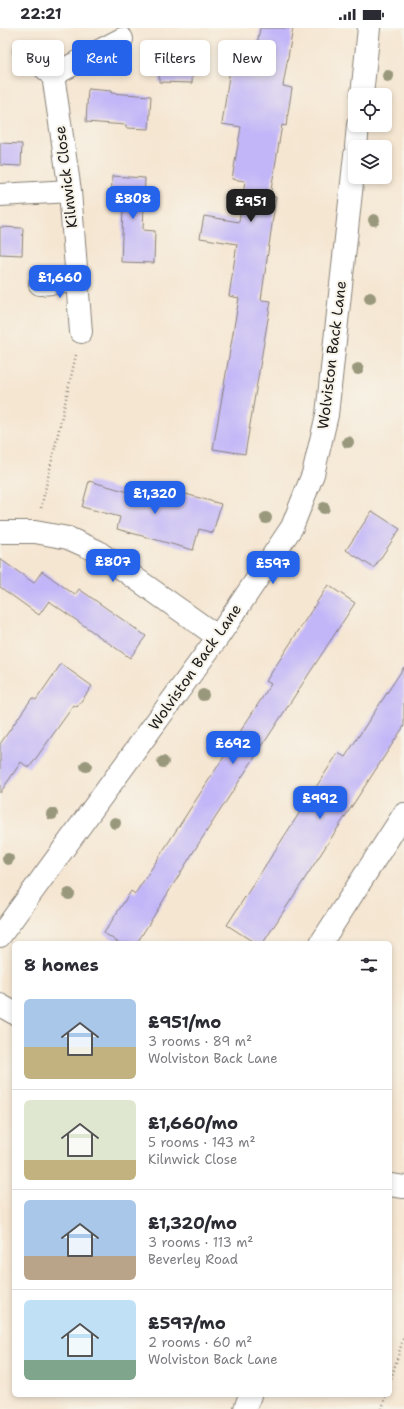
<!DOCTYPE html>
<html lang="en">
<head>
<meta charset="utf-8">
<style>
	:root { --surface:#fff; --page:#f2f2f3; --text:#2b2b33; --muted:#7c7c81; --line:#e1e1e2; --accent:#2563eb }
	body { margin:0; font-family:"Shantell Sans",sans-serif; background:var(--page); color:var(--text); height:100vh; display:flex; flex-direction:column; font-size:15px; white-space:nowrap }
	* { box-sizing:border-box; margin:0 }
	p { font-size:13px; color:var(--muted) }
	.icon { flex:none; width:22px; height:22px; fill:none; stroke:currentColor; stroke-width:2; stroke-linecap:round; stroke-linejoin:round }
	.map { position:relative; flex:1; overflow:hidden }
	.side { position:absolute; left:12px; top:913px; width:380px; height:456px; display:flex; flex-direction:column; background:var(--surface); border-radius:6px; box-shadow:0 2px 6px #0003 }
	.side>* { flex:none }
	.hud { position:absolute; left:12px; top:12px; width:380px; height:36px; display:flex; gap:8px }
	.buttons { position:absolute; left:348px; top:60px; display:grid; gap:8px }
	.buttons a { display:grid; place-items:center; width:44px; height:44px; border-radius:6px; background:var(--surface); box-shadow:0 2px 6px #0003; font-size:20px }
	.price { position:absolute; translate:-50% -34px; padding:0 9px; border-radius:8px; background:var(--accent); color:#fff; font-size:13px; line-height:26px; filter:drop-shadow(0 1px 2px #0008) }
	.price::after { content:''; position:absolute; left:50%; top:24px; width:12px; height:9px; margin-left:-6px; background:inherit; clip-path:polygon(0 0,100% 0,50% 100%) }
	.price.active { background:#222; color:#fff }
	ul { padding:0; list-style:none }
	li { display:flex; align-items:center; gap:12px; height:100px; padding:0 12px }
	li+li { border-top:1px solid var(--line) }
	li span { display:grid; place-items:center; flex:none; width:112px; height:80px; border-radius:6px; color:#555 }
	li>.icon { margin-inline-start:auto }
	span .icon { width:48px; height:48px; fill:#fffc; stroke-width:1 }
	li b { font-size:17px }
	h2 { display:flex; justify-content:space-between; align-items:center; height:48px; padding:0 12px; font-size:17px }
	.chip { padding:0 14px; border-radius:6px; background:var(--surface); box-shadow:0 2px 6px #0003; font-size:14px; line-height:36px }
	.chip.active { background:var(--accent); color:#fff }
	.status { display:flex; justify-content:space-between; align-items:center; height:28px; padding:0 20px; background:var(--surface); direction:ltr }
	.status svg { height:11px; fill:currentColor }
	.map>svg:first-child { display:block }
</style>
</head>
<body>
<div class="status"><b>22:21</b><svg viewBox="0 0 49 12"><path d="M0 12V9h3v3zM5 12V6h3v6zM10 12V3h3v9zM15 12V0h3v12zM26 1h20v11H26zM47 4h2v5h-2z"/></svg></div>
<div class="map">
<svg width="404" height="1381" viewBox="0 0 404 1381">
	<rect width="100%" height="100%" fill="#f7f3e8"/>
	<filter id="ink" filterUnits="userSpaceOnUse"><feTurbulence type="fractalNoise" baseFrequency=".025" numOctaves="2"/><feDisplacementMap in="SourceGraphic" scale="8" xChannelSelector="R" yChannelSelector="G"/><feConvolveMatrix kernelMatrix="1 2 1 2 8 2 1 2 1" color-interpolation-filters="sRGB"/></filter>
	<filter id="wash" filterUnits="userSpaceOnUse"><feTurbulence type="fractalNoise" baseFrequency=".012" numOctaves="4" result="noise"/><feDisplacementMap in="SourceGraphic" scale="16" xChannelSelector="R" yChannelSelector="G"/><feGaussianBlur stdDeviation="0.9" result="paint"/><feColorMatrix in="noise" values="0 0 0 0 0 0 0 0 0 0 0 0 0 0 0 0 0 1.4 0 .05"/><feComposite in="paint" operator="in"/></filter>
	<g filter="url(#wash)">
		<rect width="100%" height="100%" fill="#f5e6d2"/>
		<g id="blocks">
			<path fill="#c2b6f8" d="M260,0H293L283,58L292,60L286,98L282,97L270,168L276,169L261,272L271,273L245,426L213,421L239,270L229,268L237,216L200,210L204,188L239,194L245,153L232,151L241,99L222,96L230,41L252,45Z
				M160,31L193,32L192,55L159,54Z
				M88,61L111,63V65L151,68L149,101L126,100V97L86,94Z
				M0,115L22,116L21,138L0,137Z
				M112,148L145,150L143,202L155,203L154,235L121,234L123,181H111Z
				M0,199L23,200L22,227L0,226Z
				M89,453L178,478L182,465L221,476L213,505L199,501L193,522L117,501L120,489L82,479Z
				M372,483L400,501L374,540L346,522Z
				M0,531L34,555L42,543L75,567L79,561L146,608L130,630L49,573L39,587L0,559Z
				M328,557L355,575L199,815L137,915H119L104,905L131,863L135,866L271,656L266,653Z
				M61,636L92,658L77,679L74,677L29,740L21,734L0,765V716L32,670L36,672Z
				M404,639V698L263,915H255L227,897L338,725L345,729Z"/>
		</g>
	</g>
	<g filter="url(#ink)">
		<use href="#blocks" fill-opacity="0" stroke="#888177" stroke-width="1"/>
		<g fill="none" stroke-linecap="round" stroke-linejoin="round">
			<g stroke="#888177" stroke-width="24">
				<path id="minor" d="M24,23L53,47L122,11
					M53,47L70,163L81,304
					M362,67L369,0
					M356,119L358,97
					M0,167L70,163
					M40,256L76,253
					M0,504H35L68,510L97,523L218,609
					M0,908L218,609L292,499L313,446L327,387L355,127
					M321,915L404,786
					M0,977L14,985
					M390,1157L404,1159
					M245,1381L250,1367"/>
			</g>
			<path stroke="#888177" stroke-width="2.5" stroke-dasharray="1 3" stroke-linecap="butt" d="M41,480L76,327
				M390,1354L404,1308
				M382,1381L386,1367"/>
			<use href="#minor" stroke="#fff" stroke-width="22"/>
		</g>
		<g fill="#99987d">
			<circle cx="388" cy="48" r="6"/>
			<circle cx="374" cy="192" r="6"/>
			<circle cx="370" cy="270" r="6"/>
			<circle cx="358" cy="341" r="6"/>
			<circle cx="348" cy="414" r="6"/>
			<circle cx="324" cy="480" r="6"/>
			<circle cx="266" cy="490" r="6"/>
			<circle cx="203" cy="667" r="6"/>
			<circle cx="163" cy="734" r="6"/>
			<circle cx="86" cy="738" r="6"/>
			<circle cx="52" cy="786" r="6"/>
			<circle cx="115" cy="795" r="6"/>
			<circle cx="8" cy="831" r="6"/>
			<circle cx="69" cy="866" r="6"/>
		</g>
	</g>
	<g text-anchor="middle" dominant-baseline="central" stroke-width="4" stroke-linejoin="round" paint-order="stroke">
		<g font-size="15" fill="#1c1c1c" stroke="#f7f3e8">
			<text transform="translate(66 149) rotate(-97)">Kilnwick Close</text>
			<text transform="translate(332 327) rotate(-83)">Wolviston Back Lane</text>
			<text transform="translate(195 639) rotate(-55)">Wolviston Back Lane</text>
		</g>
	</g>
</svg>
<div class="buttons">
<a><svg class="icon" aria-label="locate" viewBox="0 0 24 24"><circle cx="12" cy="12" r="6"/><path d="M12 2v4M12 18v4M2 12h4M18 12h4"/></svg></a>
<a><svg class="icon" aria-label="layers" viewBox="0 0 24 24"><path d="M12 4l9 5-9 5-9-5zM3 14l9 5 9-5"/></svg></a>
</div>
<b class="price" style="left:133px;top:192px">£808</b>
<b class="price active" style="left:251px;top:195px">£951</b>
<b class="price" style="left:60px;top:271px">£1,660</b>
<b class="price" style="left:155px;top:487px">£1,320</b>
<b class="price" style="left:113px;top:555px">£807</b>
<b class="price" style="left:273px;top:557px">£597</b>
<b class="price" style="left:233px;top:737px">£692</b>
<b class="price" style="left:320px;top:792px">£992</b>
<div class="hud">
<a class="chip">Buy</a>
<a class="chip active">Rent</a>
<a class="chip">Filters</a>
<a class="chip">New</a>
</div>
<section class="side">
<h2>8 homes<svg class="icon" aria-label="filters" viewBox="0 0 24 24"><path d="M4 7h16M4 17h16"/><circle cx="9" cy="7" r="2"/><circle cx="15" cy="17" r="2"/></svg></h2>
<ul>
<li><span style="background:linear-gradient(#a9c7e8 60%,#c2b280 0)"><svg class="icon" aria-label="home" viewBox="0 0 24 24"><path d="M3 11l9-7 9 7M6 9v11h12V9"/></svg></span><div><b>£951/mo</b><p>3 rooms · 89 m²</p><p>Wolviston Back Lane</p></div></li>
<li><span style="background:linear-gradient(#dfe7d0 75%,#c2b280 0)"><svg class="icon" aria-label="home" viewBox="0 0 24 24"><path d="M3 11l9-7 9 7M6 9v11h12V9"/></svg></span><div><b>£1,660/mo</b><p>5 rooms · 143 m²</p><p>Kilnwick Close</p></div></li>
<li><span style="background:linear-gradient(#a9c7e8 70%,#b9a48a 0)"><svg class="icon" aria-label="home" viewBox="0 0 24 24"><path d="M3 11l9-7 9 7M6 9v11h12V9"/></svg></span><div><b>£1,320/mo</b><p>3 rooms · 113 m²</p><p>Beverley Road</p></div></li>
<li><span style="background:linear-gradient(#bfe0f5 75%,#7fa58c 0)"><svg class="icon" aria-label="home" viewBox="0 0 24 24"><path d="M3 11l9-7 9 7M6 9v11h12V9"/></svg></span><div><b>£597/mo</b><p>2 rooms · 60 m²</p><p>Wolviston Back Lane</p></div></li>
</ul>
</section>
</div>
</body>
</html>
